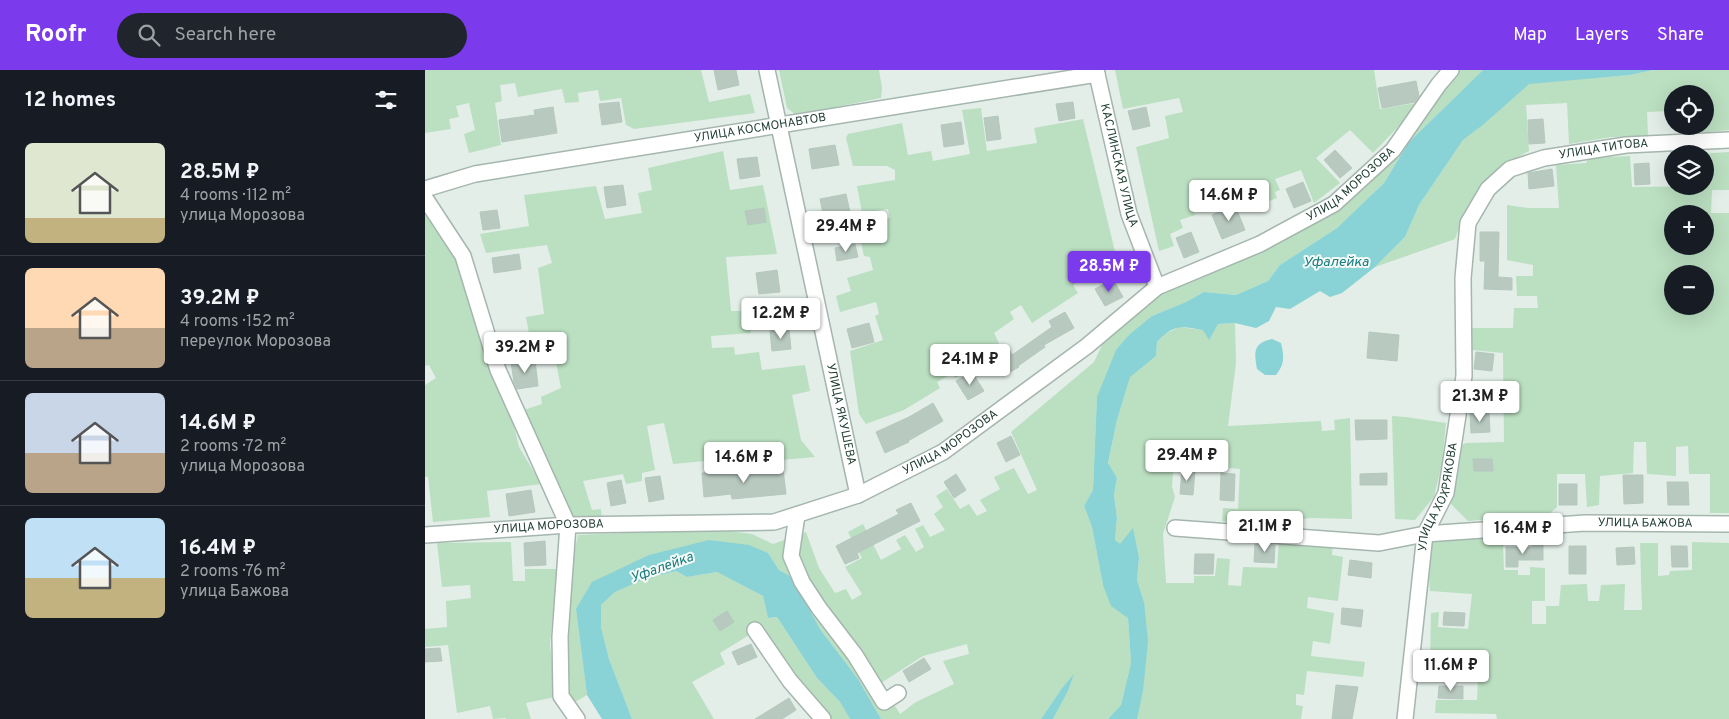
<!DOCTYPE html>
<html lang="en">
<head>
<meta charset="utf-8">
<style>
	:root { --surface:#171b24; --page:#20242c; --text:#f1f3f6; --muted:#9ea1a6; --line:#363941; --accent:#7c3aed }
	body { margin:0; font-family:Overpass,sans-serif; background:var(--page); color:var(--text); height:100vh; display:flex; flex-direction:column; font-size:19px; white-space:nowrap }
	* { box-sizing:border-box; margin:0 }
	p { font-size:16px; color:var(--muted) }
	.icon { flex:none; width:28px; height:28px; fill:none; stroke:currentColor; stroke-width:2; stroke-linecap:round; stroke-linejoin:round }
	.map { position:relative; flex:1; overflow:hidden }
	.drawer { display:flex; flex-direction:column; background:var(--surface); width:425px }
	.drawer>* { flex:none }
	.fabs { position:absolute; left:1239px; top:15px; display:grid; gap:10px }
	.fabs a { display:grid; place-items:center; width:50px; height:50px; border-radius:50%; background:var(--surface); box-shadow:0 5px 20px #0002; font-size:25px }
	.price { position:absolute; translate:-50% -42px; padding:0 11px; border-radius:5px; background:#fff; color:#222; font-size:16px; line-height:32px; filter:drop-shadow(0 1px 2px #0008) }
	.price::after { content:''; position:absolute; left:50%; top:30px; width:15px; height:11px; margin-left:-8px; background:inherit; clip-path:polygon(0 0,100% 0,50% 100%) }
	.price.current { background:var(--accent); color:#fff }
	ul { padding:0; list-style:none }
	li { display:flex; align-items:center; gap:15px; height:125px; padding:0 25px }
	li+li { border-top:1px solid var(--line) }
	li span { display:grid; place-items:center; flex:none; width:140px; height:100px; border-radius:8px; color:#555 }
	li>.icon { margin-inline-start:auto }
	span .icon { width:60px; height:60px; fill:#fffc; stroke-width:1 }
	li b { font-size:21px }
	h2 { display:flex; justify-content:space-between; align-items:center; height:60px; padding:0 25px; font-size:21px }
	header { display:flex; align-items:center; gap:30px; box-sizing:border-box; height:70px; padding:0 25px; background:var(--accent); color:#fff }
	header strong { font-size:24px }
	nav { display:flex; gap:28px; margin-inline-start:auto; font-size:18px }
	.search { width:350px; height:45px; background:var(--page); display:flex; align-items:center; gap:12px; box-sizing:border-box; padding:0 18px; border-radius:28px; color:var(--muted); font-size:19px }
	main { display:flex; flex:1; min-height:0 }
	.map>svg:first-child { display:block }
</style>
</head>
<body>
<header>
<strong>Roofr</strong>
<div class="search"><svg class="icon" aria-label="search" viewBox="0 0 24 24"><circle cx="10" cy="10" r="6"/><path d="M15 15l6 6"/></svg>Search here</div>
<nav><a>Map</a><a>Layers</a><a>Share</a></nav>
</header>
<main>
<section class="drawer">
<h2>12 homes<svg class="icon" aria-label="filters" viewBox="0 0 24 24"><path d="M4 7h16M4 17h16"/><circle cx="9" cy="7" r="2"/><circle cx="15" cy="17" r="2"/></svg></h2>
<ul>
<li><span style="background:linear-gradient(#dfe7d0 75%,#c2b280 0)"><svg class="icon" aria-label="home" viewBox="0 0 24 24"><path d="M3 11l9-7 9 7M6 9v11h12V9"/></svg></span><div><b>28.5M ₽</b><p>4 rooms · 112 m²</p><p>улица Морозова</p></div></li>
<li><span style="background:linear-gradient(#ffd9b3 60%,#b9a48a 0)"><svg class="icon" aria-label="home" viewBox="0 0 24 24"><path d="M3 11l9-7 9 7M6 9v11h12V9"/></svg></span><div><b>39.2M ₽</b><p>4 rooms · 152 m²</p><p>переулок Морозова</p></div></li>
<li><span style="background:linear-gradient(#c9d6e8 60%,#b9a48a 0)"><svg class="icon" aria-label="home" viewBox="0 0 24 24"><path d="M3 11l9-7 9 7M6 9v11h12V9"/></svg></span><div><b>14.6M ₽</b><p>2 rooms · 72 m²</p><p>улица Морозова</p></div></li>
<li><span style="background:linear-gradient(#bfe0f5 60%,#c2b280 0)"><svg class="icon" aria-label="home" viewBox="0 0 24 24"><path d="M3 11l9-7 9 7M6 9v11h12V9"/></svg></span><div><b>16.4M ₽</b><p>2 rooms · 76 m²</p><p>улица Бажова</p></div></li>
</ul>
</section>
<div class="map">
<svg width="1304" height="649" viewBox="0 0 1304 649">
	<rect width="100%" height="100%" fill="#e3eee8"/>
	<path fill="#bbdfc1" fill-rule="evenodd" d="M0,0H276L284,32L325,24L330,43L209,59L201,55L196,28L175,31L173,20L153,23L154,32L140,33L137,19L93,27L90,13L75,15L77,31L70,33L76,75L44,83L39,64L50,60L44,33L31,36L34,47L24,49L26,59L0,63Z
		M354,0H454L457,18L456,28L371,45L362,38Z
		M690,0H949L955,39L997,32L948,83L925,60L891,88L915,113L889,133L876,100L850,109L855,120L850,122L852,128L836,134L829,116L797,129L799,135L787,140L785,132L768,138L770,145L755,150L758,158L745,164L749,176L734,181L711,77L744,68L740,46L758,42L754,28L698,39Z
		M1035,0H1058L984,72L959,113L912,158L855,195L843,211L811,225L779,222L761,232L727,246L672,327L668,420L659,436L667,457L678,515L703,548L706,593L696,635L683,649H628L643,621L648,606L637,618L616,649H456L433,609L395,559L367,507L354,500L343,483L284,470L151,539L162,625L150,632L142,621V550L148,487L153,465L289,459L327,464L348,474L381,462L394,498L410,523L421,519L427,530L437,524L420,497L437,488L423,462L438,454L456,490L476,479L471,470L480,465L491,482L499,477L490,459L498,455L505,467L520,460L509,444L518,437L511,426L522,419L535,439L544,434L552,446L562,441L555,430L575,419L569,407L589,398L603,424L612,420L586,362L669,292L678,273L733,222L911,138L1028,4ZM542,574L544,584L518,591L529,614L491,632L475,644L456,613L498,586Z
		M1228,0H1304V60L1263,64V56H1280V24H1248L1247,41L1222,42L1223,66L1186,67L1144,74L1142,33L1101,35L1104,81C1062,102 1046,126 1030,169L950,197L980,167L994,135L1038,70L1058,55L1104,13L1205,5Z
		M556,38L562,81L612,73L609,58L658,49L692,190L648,215L653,223L607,253L596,235L585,242L589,249L569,263L574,273L545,290L550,298L530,308L527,304L512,312L515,318L479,340L441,354L434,344L425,281L458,270L450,246L454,244L451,232L415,242L411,226L426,221L422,208L448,200L445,187L439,186L434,163H439L438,155L465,148L463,139L437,143L432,116L470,110V100L462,96H428L421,68L423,64L477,53L483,85L506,81L508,91L545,84L537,40Z
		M298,81L305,120L338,115L352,184L301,187L306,241H324L326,263L286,266L287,278L309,277L310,285L334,282L337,300L380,295L385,321L367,325L376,370L390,387L281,397L280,391L248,394L239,353L222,356L230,400L217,403V411L201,414L198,404L158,411L167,440L176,439L177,450L148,451L99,340L117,334L116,327L136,318L126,267L105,269L101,247L119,244L113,198L127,193L122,175L61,183L55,164L104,156L99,125L171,116L180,149L217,143L213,123L227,120L223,98Z
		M1304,82V120H1287L1286,143H1304V443H1285V404H1264L1263,376L1251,377V406L1222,404L1221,372H1209L1208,403L1175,406L1174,435L1162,437L1160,404H1132V437L1124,444L1043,451L1026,434L1035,376L1041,373L1079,372L1078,283L1047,280L1046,258H1088L1089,238H1113L1112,226H1092L1091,206H1108V195L1082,190V135L1103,138H1134L1131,95L1161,93L1164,88L1205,86L1207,117L1280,116V84H1272ZM1248,144H1280V176H1248ZM1248,204H1280V236H1248Z
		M0,139L33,190L87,348L94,377L116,414L62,421L65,447L8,452L3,407H0V315L11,308L4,295L0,296Z
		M810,253L811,293L803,356L896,351L897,361L910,360L909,350L925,348L927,449L886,448L827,454L797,451L798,438L813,439L815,399L793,397V389L749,386L747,417L750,427L738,464L741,513H769V506H790L792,488L805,489L803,515L816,516L818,497L852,498L854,472L908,474L907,485L918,487L913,531L883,527L882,538L909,543L905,574L888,571L886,586L940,592L938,607L882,601L879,625L871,624V635L878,636L876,649H711L718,621L719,532L712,510L714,487L708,459L695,475L690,470L692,448L689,425L692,408L683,394L692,350L705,306L731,286L732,272L742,263L754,257L778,260L793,254Z
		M967,346L981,347L1021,353L1017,393L1009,427L990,450L970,449Z
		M1070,467L1078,473L1079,500H1093V505H1105V497L1120,498V531H1107V554H1121V536H1134L1136,515L1162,514L1163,531H1174L1176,515L1200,514L1199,540H1217L1215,473H1233V506L1244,505L1245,501L1267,500V472L1304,473V649H1072L1071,644L1010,643L1011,630H1052L1053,608L1061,607L1060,595L1005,594L1006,543L1014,542L1013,557L1043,559L1047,524L1005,521L1003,496L1007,471Z
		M86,472L88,511H100V499H132L125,574L130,627L101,633L106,649H81V648L68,649L65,636L32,643L23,575L0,577V559L22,557L21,531L46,528L45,515L17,517L12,473Z
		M251,501L262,507L292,502L338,526L343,548L352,547L392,608L415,632L425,649H406L401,640L370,608L337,557L295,583L300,594L267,612L289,649H207L184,589L176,557V535L190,522L220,509Z"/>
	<path fill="#89d2d5" d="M1058,0H1228L1205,5L1104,14L1058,55L1038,70L994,135L980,167L950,197L917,223L905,227L895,221L865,239L851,237L844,251L831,258L810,253L793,254L784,270L778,260C754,256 750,254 732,272L731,286L705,307L692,350L683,393L692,408L689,425L692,448L690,470L695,474L708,458L714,487L712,510L719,532L723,571L718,621L712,649H683L696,635L706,593L703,548L686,536L678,515L667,457L659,436L668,420L672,327L691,280L704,265L727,246L761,232L779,222L811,225L843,211L855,195L912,158L959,113L984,72Z
		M847,269L856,273C859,286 860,294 851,305H840L832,299C829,282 828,273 847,269Z
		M284,470L324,475L343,483L354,500L367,507L395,559L433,609L456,649H425L415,632L392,608L352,547L343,548L338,526L292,502L262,507L251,501L220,509L190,522L176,535V557L184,589L207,649H177L162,625L151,539L167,512L224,485Z
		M649,604L643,621L628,649H616L637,618Z"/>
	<path fill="#b8c9c0" stroke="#b5c8be" d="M289,0H311L314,15L293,20Z
		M991,11L994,26L990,32L957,38L953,18Z
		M194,32L197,52L177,55L174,34Z
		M648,32L650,48L634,51L631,34Z
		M128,37L132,63L77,72L74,50L110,45L109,40Z
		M721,37L725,56L708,60L703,41Z
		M573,46L576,69L562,71L559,48Z
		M1118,49L1120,73L1104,74L1103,50Z
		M536,52L539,74L519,77L516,55Z
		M410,75L414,95L387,99L384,79Z
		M910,80L927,98L915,108L899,90Z
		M332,87L335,106L315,109L312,89Z
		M1224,93L1225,114L1210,115L1209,94Z
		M1127,99L1129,116L1104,119L1103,103Z
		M878,112L886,131L869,138L861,119Z
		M198,115L201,135L182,138L179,117Z
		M421,124L426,147L400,153L395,129Z
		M810,135L820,160L797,169L787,145Z
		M339,138L341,152L323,155L320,141Z
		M72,140L75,158L58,160L55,142Z
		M766,162L774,182L759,188L751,168Z
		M1055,162H1074L1073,207L1087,208V220L1059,219L1060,191H1055Z
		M430,174L433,187L412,191L410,178Z
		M94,184L96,199L69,203L67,188Z
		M352,200L355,222L334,224L331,203Z
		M688,209L698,227L680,236L670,219Z
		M640,242L649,258L619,275L620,277L593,296L594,297L578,306L569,290L585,281L587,285L627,257L624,251Z
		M444,253L449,272L427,278L422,259Z
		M364,259L366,279L347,281L345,261Z
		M944,262L974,265L972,291L942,288Z
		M1051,282L1069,284L1067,301L1049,299Z
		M110,290L113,316L92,319L89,312L86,292Z
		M547,302L559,321L543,330L531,311Z
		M508,333L518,351L483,371L484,372L460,383L451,362L484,347Z
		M1045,343H1064L1065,362L1046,363Z
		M930,350H962V369L931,370Z
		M586,366L595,385L581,392L572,373Z
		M1048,389H1067L1068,401H1049Z
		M321,399L322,403L358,399L361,424L307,429L306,424L279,427L277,403Z
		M757,400L770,401L768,425L755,424Z
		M796,403L810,404L809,431L795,430Z
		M962,403V415H935V404Z
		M531,404L541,420L529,428L519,412Z
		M1198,405H1218V433L1199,434Z
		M235,406L239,429L224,432L220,408Z
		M196,410L201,433L186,436L182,413Z
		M1242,412H1263L1264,435H1243Z
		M1134,414H1152V435H1134Z
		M106,420L110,442L84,446L81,424Z
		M486,433L495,451L432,483L434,488L420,494L411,476L474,444L471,440Z
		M120,471L121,495L100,496L99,473Z
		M830,474L850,475L849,493L829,492Z
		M1107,475H1118V490H1093V497H1081V477H1107Z
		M1144,476H1161V504H1144Z
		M1246,476H1262L1263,497H1247Z
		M1209,477L1210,494L1192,495L1191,478Z
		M770,484H789L788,504H769Z
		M925,490L947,493L946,508L923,505Z
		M917,538L938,540L936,557L916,554Z
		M302,541L309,552L295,561L288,550Z
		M1019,542L1040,543L1039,556L1018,555Z
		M326,574L332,587L313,595L307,582Z
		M15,578L17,591L0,592V579Z
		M499,588L506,599L484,612L478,601Z
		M911,615L933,617L927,649H907Z
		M1014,616H1038V629L1013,628Z
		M364,628L371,640L357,649H330Z"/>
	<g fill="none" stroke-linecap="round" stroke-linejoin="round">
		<g stroke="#a5b6ae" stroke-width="18">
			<g id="minor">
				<path id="s1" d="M342,0L433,425"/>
				<path id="s2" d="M671,0L704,144L732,217"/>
				<path id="s3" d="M0,119L50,104L672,4"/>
				<path d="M0,128L38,186L73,300L143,455L135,567L136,626L152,649"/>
				<path d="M372,445L366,486L377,512L394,538L430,585L459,632L473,623"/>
				<path id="s4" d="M750,458L954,473L1000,464L1160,453L1304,454"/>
				<path id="s5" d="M0,465L143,455L349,452L433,425L518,382L662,276L732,217L835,174L909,134L968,80L1014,14L1026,0"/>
				<path d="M330,560L365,611L398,649"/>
				<path id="s6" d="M980,649L1000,464L1021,423L1039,306L1038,208L1043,153L1063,119L1085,99L1119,88L1201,75L1304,70"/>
			</g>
		</g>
		<use href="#minor" stroke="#fff" stroke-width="15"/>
	</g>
	<g text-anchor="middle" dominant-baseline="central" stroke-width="4" stroke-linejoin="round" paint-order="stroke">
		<g font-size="12" fill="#224034" stroke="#f4faf6">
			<text stroke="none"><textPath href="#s3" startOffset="341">УЛИЦА КОСМОНАВТОВ</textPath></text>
			<text stroke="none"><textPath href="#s6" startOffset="669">УЛИЦА ТИТОВА</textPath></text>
			<text stroke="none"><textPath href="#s2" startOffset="98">КАСЛИНСКАЯ УЛИЦА</textPath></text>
			<text stroke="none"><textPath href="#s5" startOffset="1024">УЛИЦА МОРОЗОВА</textPath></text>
			<text stroke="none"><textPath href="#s1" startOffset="352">УЛИЦА ЯКУШЕВА</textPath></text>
			<text stroke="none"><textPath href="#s5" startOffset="544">УЛИЦА МОРОЗОВА</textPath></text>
			<text stroke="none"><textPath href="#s6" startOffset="226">УЛИЦА ХОХРЯКОВА</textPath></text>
			<text stroke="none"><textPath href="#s4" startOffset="472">УЛИЦА БАЖОВА</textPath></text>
			<text stroke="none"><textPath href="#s5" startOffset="124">УЛИЦА МОРОЗОВА</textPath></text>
		</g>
		<g font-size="14" font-style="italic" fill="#197b7f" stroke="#f4faf6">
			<text x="911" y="192">Уфалейка</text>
			<text transform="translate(237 498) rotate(-20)">Уфалейка</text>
		</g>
	</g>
</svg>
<div class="fabs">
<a><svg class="icon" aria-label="locate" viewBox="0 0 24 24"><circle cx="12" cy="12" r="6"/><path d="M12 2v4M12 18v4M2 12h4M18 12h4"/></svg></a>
<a><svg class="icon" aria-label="layers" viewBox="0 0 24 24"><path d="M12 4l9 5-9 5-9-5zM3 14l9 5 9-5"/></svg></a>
<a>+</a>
<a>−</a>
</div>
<b class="price" style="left:804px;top:152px">14.6M ₽</b>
<b class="price" style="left:421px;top:183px">29.4M ₽</b>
<b class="price current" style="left:684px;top:223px">28.5M ₽</b>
<b class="price" style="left:356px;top:270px">12.2M ₽</b>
<b class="price" style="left:100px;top:304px">39.2M ₽</b>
<b class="price" style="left:545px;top:316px">24.1M ₽</b>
<b class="price" style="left:1055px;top:353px">21.3M ₽</b>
<b class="price" style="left:762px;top:412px">29.4M ₽</b>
<b class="price" style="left:319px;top:414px">14.6M ₽</b>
<b class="price" style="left:840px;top:483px">21.1M ₽</b>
<b class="price" style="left:1098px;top:485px">16.4M ₽</b>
<b class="price" style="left:1026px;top:622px">11.6M ₽</b>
</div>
</main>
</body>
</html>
